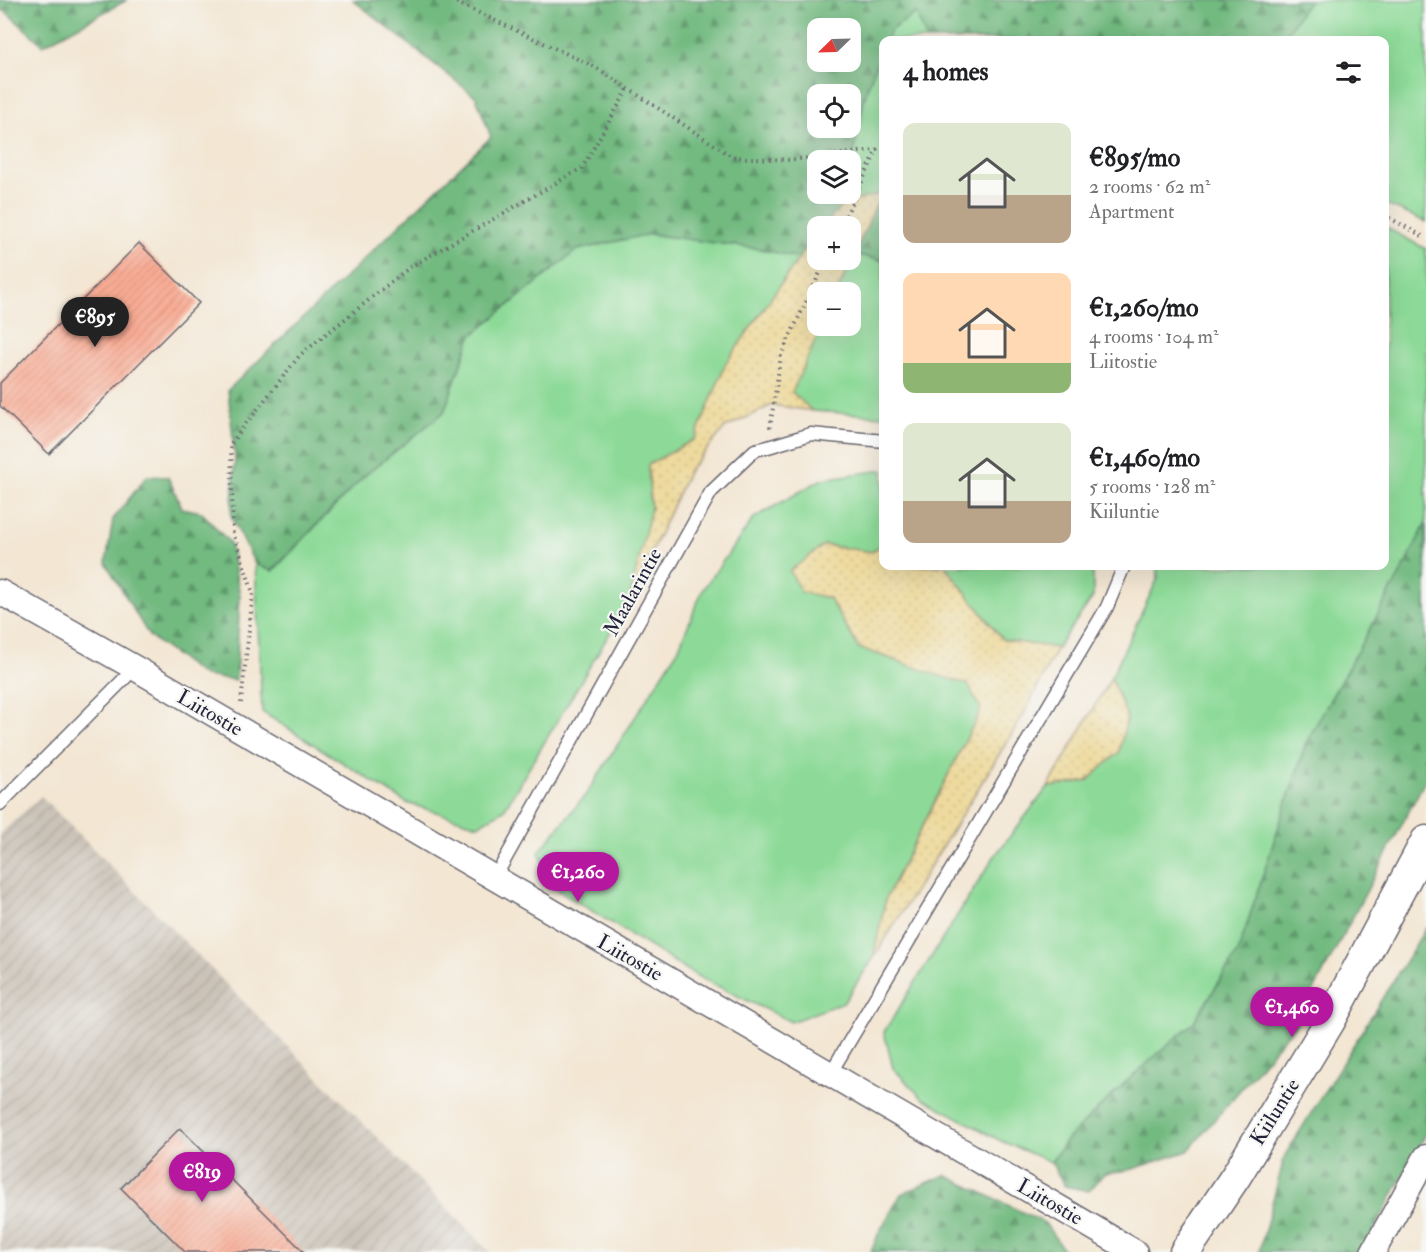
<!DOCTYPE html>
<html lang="en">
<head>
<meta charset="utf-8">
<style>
	:root { --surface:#fff; --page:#f2f2f2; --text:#202124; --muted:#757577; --accent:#b5179e }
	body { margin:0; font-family:"IM FELL Double Pica",serif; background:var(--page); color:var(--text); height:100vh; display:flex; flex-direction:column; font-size:22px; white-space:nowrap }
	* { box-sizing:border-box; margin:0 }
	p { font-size:20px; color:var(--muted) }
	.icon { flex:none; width:33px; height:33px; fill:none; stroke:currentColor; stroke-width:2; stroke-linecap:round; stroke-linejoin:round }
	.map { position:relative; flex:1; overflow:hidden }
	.panel { position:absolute; left:879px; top:36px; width:510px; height:534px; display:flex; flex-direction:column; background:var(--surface); border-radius:12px; box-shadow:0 6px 24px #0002 }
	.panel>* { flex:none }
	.needle { width:39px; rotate:247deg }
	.buttons { position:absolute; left:807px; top:18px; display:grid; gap:12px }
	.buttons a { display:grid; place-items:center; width:54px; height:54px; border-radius:12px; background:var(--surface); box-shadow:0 6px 24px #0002; font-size:30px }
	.price { position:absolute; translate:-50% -51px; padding:0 14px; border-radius:21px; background:var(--accent); color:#fff; font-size:20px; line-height:39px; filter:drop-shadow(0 2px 3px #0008) }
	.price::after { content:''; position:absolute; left:50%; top:36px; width:18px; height:14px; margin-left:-9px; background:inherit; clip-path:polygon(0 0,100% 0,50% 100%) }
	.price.on { background:#222; color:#fff }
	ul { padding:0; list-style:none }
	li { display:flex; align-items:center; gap:18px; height:150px; padding:0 24px }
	li span { display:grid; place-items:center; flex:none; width:168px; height:120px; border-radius:12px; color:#555 }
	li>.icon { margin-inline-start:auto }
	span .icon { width:72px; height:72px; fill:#fffc; stroke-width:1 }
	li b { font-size:26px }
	h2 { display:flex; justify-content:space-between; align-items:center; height:72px; padding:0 24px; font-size:26px }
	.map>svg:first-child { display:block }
</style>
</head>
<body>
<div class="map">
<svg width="1426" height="1252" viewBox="0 0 1426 1252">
	<defs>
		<pattern id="industrial-furrows" width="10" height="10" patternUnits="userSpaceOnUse" patternTransform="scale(1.5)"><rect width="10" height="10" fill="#cbc3b8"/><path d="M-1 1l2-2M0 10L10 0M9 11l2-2" fill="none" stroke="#aea79f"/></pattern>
		<pattern id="forest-firs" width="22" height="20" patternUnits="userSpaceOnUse" patternTransform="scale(1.5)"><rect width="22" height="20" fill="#72ba80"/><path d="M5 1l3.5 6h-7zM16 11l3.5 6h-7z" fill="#5d976a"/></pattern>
		<pattern id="sand-dots" width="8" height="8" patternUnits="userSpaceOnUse" patternTransform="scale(1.5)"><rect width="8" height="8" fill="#eeda9e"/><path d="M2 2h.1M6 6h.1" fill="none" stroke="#ccbb89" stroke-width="1.8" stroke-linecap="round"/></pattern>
		<pattern id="building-hatch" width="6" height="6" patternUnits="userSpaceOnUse" patternTransform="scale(1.5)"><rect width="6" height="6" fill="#f9ac94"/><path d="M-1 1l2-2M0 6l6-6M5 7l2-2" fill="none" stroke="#d59480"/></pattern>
	</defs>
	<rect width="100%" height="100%" fill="#f6f6f2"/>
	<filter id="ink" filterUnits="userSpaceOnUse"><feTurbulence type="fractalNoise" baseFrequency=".0167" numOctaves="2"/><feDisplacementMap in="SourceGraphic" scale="12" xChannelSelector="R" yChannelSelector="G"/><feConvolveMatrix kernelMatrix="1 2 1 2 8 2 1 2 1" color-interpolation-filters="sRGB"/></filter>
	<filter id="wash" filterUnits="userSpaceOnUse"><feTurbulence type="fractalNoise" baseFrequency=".008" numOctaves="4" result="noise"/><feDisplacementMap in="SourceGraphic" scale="24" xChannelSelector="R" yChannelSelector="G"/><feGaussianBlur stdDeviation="1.35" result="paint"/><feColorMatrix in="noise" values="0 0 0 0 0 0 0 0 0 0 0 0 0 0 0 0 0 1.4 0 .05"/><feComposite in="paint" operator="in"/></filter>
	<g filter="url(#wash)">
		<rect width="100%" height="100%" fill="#f3e6d3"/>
		<path fill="url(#industrial-furrows)" d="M41,796L490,1252H0V834Z"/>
		<path fill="#8dda98" stroke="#587e6a" stroke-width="1.5" d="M1309,0H1426V222L1385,204L1384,40H1282Z
			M916,13L927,40H886L890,30Z
			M883,47V186L881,194L843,204L845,194H850L851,166L866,91Z
			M1385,227L1426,249V523L1402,571L1306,743L1238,952L1193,1023L1125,1083L1068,1138L1051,1162L1001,1141L922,1098L893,1068L884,1032L994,857L1048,787L1087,781L1127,717L1111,678L1158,578L1157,566H1384Z
			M649,234L761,249L799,258L726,363L695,439L648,465L651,509L629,601L504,810L478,825L407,803L262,712L255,564L273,571L363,477L444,412L471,336L577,250Z
			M855,254L883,261V416L812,411L791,392L822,326H850V292H837Z
			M883,470V543L872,552L824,545L801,592L829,598L859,648C896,659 931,675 968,684L981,710L886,898L873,959L844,1002L791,1022L697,976L550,885L539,852L587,793L678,650L703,589L754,518L822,479Z
			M945,566H1093V597L1057,648L1003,640Z"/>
		<path fill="url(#forest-firs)" stroke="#4a6e5e" stroke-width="1.5" fill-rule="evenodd" d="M0,0H127L43,45L5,11L0,10Z
			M353,0H1309L1282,40H927L916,13L891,30L886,40H884L883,47L866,91L851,166L850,160H818V194H845L843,204L824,226H818L817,235L799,258L761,249L649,234L577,250L471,336L444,412L363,477L272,571L255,564L231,516L235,458L228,390L491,137L476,97ZM818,28H850V62H818ZM818,94H850V128H818Z
			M883,186V261L855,254Z
			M147,476L168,477L182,508L201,512L230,543L240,595L236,680L204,676L149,636L106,563L113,519Z
			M1426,523V779L1296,1024L1188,1151L1133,1169L1104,1174L1089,1191L1065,1186L1051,1162L1068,1138L1125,1083L1193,1023L1238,952L1306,743L1402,571Z
			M1426,928V1134L1362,1252H1259L1285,1155Z
			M945,1175L1045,1223L1065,1252H871L879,1232L901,1194Z"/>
		<path fill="url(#sand-dots)" stroke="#887e6c" stroke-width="1.5" d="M881,194L837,292H818V326H822L792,392L812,411L772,405L725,428L689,470L629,601L651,509L648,465L695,439L726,363L799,258L817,235L818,260H850V226H824L843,204Z
			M883,543L884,566H945L1003,640L1057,648L1024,714L873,959L886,898L981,710L968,684C931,675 896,659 859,648L829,598L801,592L790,571L824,545L872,552Z
			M1111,678L1127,717L1119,752L1087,781L1048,787Z"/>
		<g id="blocks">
			<path fill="url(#building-hatch)" d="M139,243L199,303L49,454L0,406V383Z
				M180,1128L304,1252H185L121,1188Z"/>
		</g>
	</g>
	<g filter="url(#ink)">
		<use href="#blocks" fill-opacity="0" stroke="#6b6770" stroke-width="1.5"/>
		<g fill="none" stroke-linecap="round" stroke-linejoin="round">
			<g stroke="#6b6770" stroke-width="15">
				<path id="service" d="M0,804L135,668
					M494,879L711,492L755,450L768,447L811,434L884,441
					M830,1074L1107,607L1124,566"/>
			</g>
			<g stroke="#6b6770" stroke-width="27">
				<path id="minor" d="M0,592L135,668L1135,1252
					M1373,1252L1426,1157"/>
			</g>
			<g stroke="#6b6770" stroke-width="33">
				<path id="tertiary" d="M1185,1252L1236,1176L1330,1021L1426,841"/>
			</g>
			<path stroke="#6b6770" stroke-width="4" stroke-dasharray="1.5 4.5" stroke-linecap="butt" d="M451,0L595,67L733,157L791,160L884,149
				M1384,215L1426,238
				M841,226L877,150
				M770,428L781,355L826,260
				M241,703L253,593L233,532L231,443L300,355L410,267L582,168L628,89"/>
			<use href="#service" stroke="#fff" stroke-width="12"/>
			<use href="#minor" stroke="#fff" stroke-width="24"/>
			<use href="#tertiary" stroke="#fff" stroke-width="30"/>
		</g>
	</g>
	<g text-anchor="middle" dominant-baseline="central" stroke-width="4.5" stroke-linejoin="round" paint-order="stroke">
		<g font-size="21" fill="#22223b" stroke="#f6f6f2">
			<text transform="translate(633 592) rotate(-61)">Maalarintie</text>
			<text transform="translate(210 713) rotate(30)">Liitostie</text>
			<text transform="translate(630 958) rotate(30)">Liitostie</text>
			<text transform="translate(1275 1112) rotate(-58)">Kiiluntie</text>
			<text transform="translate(1050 1202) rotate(30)">Liitostie</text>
		</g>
	</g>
</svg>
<div class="buttons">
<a><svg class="needle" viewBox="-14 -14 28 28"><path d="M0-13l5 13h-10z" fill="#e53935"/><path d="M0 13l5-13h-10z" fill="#757577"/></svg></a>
<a><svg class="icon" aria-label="locate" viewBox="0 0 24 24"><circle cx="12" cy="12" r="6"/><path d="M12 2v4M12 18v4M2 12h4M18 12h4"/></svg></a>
<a><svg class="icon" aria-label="layers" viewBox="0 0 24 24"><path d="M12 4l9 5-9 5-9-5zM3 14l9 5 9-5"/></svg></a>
<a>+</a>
<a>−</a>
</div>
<b class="price on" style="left:95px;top:348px">€895</b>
<b class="price" style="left:578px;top:903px">€1,260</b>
<b class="price" style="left:1292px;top:1038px">€1,460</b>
<b class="price" style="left:202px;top:1203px">€819</b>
<section class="panel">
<h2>4 homes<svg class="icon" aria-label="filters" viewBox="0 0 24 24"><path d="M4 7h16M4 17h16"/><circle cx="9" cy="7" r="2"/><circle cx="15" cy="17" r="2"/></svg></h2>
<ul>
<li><span style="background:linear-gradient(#dfe7d0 60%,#b9a48a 0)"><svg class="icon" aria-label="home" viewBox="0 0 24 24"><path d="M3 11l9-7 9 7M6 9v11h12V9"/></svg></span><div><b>€895/mo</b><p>2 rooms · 62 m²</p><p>Apartment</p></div></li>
<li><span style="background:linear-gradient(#ffd9b3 75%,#8fb573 0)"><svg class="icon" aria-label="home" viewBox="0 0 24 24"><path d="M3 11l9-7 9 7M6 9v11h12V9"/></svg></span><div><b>€1,260/mo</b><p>4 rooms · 104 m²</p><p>Liitostie</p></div></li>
<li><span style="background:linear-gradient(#dfe7d0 65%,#b9a48a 0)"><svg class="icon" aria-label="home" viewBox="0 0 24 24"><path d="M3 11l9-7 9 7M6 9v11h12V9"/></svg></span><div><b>€1,460/mo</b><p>5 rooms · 128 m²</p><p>Kiiluntie</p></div></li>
</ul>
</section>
</div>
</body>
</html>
